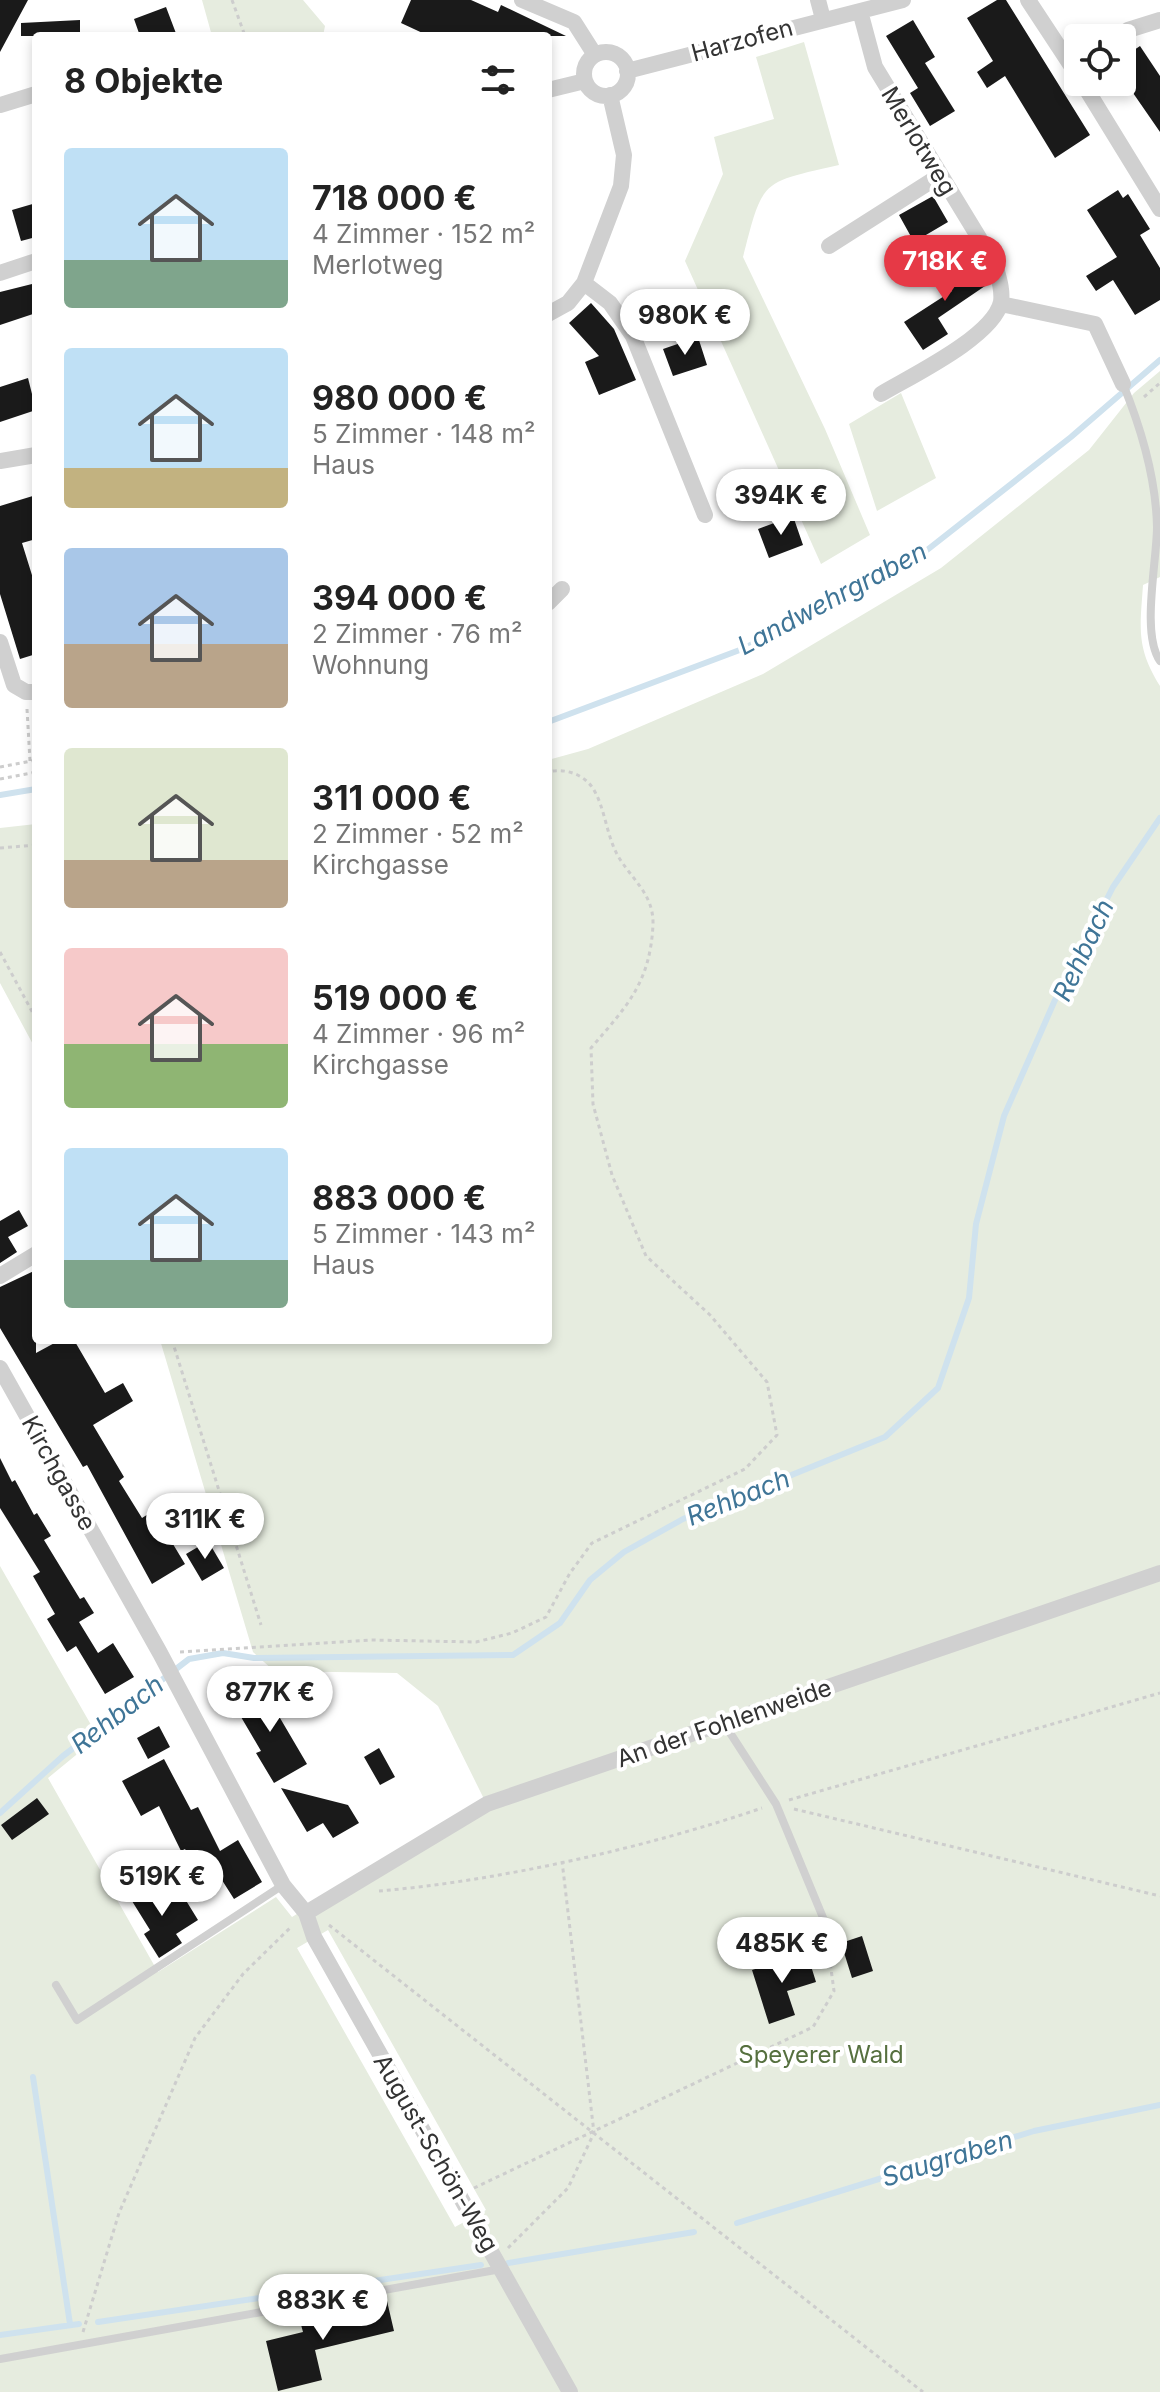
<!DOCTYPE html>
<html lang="de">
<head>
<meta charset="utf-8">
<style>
	:root { --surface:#fff; --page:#f2f2f2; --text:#222; --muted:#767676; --accent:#e63946 }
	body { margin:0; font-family:Inter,sans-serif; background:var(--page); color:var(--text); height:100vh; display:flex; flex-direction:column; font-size:30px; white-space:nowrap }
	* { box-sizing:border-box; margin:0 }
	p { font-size:26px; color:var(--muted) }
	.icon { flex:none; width:44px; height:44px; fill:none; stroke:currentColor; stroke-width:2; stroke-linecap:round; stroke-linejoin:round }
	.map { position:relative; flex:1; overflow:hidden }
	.drawer { position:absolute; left:32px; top:32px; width:520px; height:1312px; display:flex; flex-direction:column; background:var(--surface); border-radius:8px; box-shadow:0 4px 12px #0003 }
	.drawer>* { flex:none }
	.fabs { position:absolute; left:1064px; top:24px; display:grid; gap:16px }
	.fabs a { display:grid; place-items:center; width:72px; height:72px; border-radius:8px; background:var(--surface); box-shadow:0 4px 12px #0003; font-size:40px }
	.price { position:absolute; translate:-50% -68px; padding:0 18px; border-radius:28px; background:#fff; color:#222; font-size:26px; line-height:52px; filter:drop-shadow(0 2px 4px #0008) }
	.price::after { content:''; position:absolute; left:50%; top:48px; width:24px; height:18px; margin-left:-12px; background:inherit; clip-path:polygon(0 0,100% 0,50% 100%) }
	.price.current { background:var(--accent); color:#fff }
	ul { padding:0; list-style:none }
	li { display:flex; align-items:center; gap:24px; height:200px; padding:0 32px }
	li span { display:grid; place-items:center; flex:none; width:224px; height:160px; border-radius:8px; color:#555 }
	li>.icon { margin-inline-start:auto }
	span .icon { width:96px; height:96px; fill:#fffc; stroke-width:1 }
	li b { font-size:34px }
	h2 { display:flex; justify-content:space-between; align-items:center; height:96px; padding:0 32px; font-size:34px }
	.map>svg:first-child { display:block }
</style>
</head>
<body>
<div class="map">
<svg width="1160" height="2392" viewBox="0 0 1160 2392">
	<rect width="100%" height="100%" fill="#fff"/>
	<path fill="#e6ecdf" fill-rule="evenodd" d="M202,0H303L325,26L323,36H212Z
		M804,42L839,165C760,183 763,179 743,257L825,429L870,535L821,564L685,261L723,174L714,137L774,119L756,57Z
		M1160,371V577L1143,585C1140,629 1136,647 1160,686V2392H0V1566L98,1737L48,1778L158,1972L276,1897L292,1917L484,1799L438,1706L397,1673L274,1671L253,1652L160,1340H548V760L588,749L763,674L941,568L1089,450L1134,393ZM328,1930L486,2210L455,2227L297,1948Z
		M901,393L936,478L877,511L849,424Z
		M36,824V1050L0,983V828Z"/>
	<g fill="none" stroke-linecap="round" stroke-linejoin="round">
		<path stroke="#cfe2ee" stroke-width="6" d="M548,722L745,648L922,554L1071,437L1160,360
			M0,795L36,789
			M0,1813L63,1756L189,1659L223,1653L254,1658L513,1655L560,1623L590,1580L624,1552L683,1519L885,1437L938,1388L969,1298L976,1224L1004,1116L1055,1000L1113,887L1160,818
			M33,2077L70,2324
			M737,2223L1034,2131L1160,2105
			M508,2263L694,2232
			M98,2322L481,2265
			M0,2335L79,2324"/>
	</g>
	<path fill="#1a1a1a" d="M0,0H28L0,52Z
		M411,0H471L498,12L501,5L566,36H429L401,23Z
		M997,0H1006L1090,135L1055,158L1005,76L987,88L977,72L993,61L967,18Z
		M166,7L177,36H140L134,19Z
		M80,20V36H21V23Z
		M913,20L935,57L925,63L955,111L930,126L910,93L918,88L886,36Z
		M1140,46L1160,76V132L1122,77V58Z
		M1118,190L1123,198L1128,194L1150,229L1140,235L1160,268V300L1135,315L1113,280L1096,291L1086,276L1117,257L1087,210Z
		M933,196L948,222L914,242L899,215Z
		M36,203V237L21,241L12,210Z
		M963,255L985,286L938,318L948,334L923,350L904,322L952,291L939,272Z
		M36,283V313L0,325V292Z
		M591,303L614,329L636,380L599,395L585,362L599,356L569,323Z
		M698,337L707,365L673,376L663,349Z
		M28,378L36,410L0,422V387Z
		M36,495V539L22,543L36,588V654L20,659L0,594V506Z
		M793,516L803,545L769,558L758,529Z
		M19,1210L28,1226L8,1237L17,1252L0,1263V1221Z
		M36,1270V1353L60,1340H74L105,1393L123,1383L133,1401L93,1425L124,1477L119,1481L142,1518L153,1511L185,1564L152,1584L87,1465L83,1467L0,1328V1287Z
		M0,1458L12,1482L15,1480L34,1515L37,1513L51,1536L44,1540L80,1599L84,1597L94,1613L79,1622L98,1653L113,1643L134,1677L105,1694L76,1646L67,1652L47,1619L55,1614L33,1576L40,1572L0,1508Z
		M208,1541L224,1568L202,1581L186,1554Z
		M267,1685L285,1715L280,1718L307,1764L274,1783L256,1753L261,1751L234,1705Z
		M159,1726L170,1747L148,1759L137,1738Z
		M379,1748L395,1777L380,1785L364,1757Z
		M164,1759L191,1810L198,1807L220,1851L238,1840L262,1882L234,1899L220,1877L206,1885L185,1849L181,1851L159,1806L141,1816L122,1781Z
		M281,1788L348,1805L359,1823L333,1838L323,1823L307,1832Z
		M37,1798L49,1814L12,1840L1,1825Z
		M148,1880L164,1905L182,1894L198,1920L176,1934L182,1943L159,1958L144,1934L150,1930L127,1893Z
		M862,1936L873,1971L852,1978L841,1943Z
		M807,1953L816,1982L787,1991L795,2015L769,2024L752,1970Z
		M387,2301L394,2331L315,2350L322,2380L278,2391L266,2341L303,2332L300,2321Z"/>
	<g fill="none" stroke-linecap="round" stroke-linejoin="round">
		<path stroke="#cdcdcd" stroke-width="3" stroke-dasharray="4 4" stroke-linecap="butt" d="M232,0L245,36
			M1144,397L1160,383
			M27,709L30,761
			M0,767L36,760
			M0,779L36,772
			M0,848L36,845
			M0,952L36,1019
			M172,1340L261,1625
			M180,1652L371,1640L476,1642L512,1633L546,1617L570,1573L592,1543L745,1469L777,1435L767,1382L710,1315L646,1256L612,1175L593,1104L591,1048C627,1006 650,983 653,925C654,894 632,880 618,856C606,835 605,806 592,787C582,773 563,768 548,772
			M789,1800L1160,1693
			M794,1809L1160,1896
			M379,1891C499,1881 648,1847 762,1808
			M329,1925L923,2392
			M474,2188L813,2027L834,1991L826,1932
			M508,2248L568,2188L594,2133L562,1861
			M83,2332L119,2213L195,2038L243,1974L292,1926"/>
		<path stroke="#d0d0d0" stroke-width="8" d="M1123,384C1141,428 1156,479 1157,527C1157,561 1141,634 1160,661
			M725,1725L776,1804L824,1920
			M56,1985L77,2020L283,1885
			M0,2359L501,2269"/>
		<path stroke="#d0d0d0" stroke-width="16" d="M522,0L574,22L595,55
			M818,0L823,19
			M1028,0L1078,76
			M860,11L875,67L995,264C998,276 1003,289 1001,302C993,337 911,376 881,394
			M1117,38L1128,30L1160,20
			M584 74a22 22 0 1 1 44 0a22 22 0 1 1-44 0Z
			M627,71L903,0
			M1082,82L1160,209
			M548,90L585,81
			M0,105L36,94
			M829,246L939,176
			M0,273L36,261
			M584,283L610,303L633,336L705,515
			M1001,304L1095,324L1123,384
			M548,314L568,303L584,283L621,186L624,155L610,95
			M0,461L36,455
			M548,603L562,589
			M0,642L14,685L26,692H36
			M0,1276L36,1254
			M0,1368L160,1653L283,1885L306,1913L314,1937L570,2392
			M306,1913L487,1804L1160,1573"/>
	</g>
	<g text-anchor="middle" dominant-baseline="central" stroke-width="8" stroke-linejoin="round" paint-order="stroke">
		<g font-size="24" fill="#333" stroke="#fff">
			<text transform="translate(742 40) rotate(-15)">Harzofen</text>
			<text transform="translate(919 141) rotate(59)">Merlotweg</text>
			<text transform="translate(59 1473) rotate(61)">Kirchgasse</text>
			<text transform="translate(724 1723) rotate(-19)">An der Fohlenweide</text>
			<text transform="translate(436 2153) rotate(60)">August-Schön-Weg</text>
		</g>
		<g font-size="24" fill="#56703f" stroke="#fff">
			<text x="821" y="2054">Speyerer Wald</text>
		</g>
		<g font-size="26" font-style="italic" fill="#3f7597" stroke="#fff">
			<text transform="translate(832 598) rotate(-28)">Landwehrgraben</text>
			<text transform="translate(1083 950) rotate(-65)">Rehbach</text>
			<text transform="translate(738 1497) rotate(-22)">Rehbach</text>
			<text transform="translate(117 1714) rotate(-38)">Rehbach</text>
			<text transform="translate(947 2158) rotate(-17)">Saugraben</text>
		</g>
	</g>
</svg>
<div class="fabs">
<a><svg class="icon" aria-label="locate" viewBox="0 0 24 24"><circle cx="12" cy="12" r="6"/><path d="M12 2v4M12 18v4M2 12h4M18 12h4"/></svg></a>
</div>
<b class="price current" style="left:945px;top:303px">718K €</b>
<b class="price" style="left:685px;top:357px">980K €</b>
<b class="price" style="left:781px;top:537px">394K €</b>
<b class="price" style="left:205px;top:1561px">311K €</b>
<b class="price" style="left:270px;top:1734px">877K €</b>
<b class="price" style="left:162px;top:1918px">519K €</b>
<b class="price" style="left:782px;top:1985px">485K €</b>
<b class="price" style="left:323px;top:2342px">883K €</b>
<section class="drawer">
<h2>8 Objekte<svg class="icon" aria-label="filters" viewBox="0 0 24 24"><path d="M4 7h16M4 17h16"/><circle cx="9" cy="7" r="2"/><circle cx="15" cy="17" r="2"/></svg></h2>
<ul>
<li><span style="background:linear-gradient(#bfe0f5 70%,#7fa58c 0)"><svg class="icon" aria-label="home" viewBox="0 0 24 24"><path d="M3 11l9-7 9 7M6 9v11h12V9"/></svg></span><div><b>718 000 €</b><p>4 Zimmer · 152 m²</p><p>Merlotweg</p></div></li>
<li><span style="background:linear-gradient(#bfe0f5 75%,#c2b280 0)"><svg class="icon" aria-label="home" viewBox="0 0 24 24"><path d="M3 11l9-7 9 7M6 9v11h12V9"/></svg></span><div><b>980 000 €</b><p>5 Zimmer · 148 m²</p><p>Haus</p></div></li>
<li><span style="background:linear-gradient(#a9c7e8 60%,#b9a48a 0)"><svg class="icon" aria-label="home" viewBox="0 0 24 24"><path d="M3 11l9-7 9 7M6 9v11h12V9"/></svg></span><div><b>394 000 €</b><p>2 Zimmer · 76 m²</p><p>Wohnung</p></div></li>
<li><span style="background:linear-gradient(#dfe7d0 70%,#b9a48a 0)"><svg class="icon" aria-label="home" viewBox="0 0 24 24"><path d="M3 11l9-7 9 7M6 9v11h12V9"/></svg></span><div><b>311 000 €</b><p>2 Zimmer · 52 m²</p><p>Kirchgasse</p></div></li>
<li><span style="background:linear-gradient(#f6c9c9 60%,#8fb573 0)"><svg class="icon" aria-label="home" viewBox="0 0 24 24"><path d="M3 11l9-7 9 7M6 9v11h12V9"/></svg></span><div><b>519 000 €</b><p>4 Zimmer · 96 m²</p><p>Kirchgasse</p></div></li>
<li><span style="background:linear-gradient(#bfe0f5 70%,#7fa58c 0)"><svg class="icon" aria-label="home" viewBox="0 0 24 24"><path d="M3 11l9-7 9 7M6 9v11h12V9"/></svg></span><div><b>883 000 €</b><p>5 Zimmer · 143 m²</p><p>Haus</p></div></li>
</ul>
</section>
</div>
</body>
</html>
